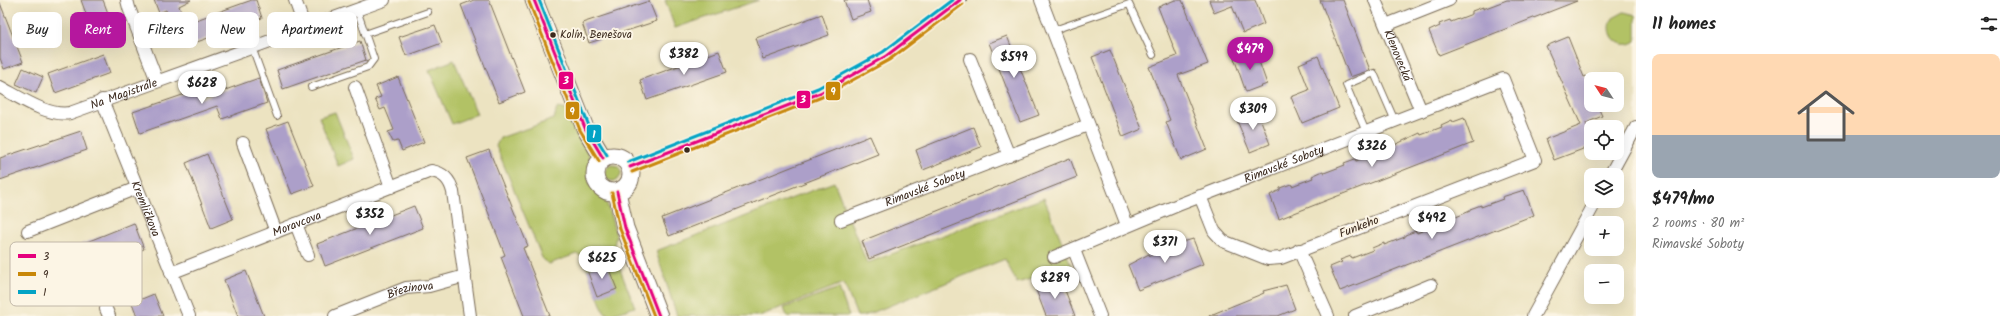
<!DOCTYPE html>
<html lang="en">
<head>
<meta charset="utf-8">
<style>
	:root { --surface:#fff; --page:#f2f2f2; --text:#222; --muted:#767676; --line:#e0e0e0; --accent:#b5179e }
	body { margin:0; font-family:Kalam,sans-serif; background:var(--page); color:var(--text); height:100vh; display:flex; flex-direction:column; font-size:15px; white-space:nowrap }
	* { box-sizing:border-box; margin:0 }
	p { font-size:13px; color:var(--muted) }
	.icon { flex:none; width:22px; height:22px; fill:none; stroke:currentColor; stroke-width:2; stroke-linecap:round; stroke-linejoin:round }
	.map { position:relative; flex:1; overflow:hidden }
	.sheet { display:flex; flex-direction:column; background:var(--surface); width:380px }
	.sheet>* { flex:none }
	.banner { position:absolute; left:12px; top:12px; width:380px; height:36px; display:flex; gap:8px }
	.needle { width:26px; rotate:306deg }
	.fabs { position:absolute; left:1584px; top:72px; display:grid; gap:8px }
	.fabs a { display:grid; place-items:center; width:40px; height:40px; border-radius:8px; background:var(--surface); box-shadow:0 4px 16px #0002; font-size:20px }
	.price { position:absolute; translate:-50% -34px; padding:0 9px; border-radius:14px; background:#fff; color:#222; font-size:13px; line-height:26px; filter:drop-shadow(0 1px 2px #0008) }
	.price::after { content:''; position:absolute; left:50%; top:24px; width:12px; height:9px; margin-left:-6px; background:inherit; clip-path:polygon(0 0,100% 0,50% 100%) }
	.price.selected { background:var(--accent); color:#fff }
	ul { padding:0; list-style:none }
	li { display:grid; align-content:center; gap:8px; height:212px; padding:0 16px }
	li+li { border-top:1px solid var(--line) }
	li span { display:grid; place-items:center; height:124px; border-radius:8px; color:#555 }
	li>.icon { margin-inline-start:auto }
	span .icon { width:72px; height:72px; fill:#fffc; stroke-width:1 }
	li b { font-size:17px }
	h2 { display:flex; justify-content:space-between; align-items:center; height:48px; padding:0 16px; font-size:17px }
	.tag { padding:0 14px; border-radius:8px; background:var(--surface); box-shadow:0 4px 16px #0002; font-size:14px; line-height:36px }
	.tag.selected { background:var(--accent); color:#fff }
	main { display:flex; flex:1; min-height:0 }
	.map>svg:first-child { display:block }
</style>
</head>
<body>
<main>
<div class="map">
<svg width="1636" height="316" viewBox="0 0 1636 316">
	<rect width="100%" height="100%" fill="#fcf5e5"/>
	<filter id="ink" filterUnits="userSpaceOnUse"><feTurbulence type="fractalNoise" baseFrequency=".025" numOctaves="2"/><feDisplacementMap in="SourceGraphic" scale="8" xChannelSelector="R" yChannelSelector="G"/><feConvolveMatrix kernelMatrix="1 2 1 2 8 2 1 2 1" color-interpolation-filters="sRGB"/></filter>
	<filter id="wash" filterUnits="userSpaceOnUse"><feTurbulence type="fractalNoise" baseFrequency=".012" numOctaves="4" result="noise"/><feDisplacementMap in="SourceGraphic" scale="16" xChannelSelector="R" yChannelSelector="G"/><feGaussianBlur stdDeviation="0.9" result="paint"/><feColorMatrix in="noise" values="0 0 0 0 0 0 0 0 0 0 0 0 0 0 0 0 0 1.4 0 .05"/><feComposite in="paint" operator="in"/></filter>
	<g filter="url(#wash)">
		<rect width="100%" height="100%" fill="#ece3c1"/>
		<path fill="#b2c265" stroke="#767642" d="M665,0H759L675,28Z
			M1624,12L1636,15V41C1620,52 1603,34 1613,18Z
			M454,60L477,114L452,124L429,70Z
			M557,108L568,110L589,155L590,162L588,172L589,182L607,204L616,235L613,252L635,307L610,315L604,312L582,256L576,254L549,264L543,260L496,146L500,138L554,119Z
			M335,112L354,159L338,166L319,117Z
			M605 173a8 8 0 1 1 16 0a8 8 0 1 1-16 0Z
			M834,182L867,263L1044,198L1072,267L1017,283L1005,259L864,316H857L844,283L759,316H677L656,251Z
			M839,288L849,316H787L784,308Z"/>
		<g id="blocks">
			<path fill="#ac9fc9" d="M81,0H103L114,29L94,36Z
				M154,0H191L179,6L185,24L252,0H256L262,18L242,24V26L180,48L166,10L159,13Z
				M474,0H489L525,92L499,102L461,5Z
				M844,0H867L871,12L851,19Z
				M1175,0H1182L1208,64L1178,75L1207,149L1181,160L1166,122L1170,120L1149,67L1177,56L1158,7Z
				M1209,0H1255L1264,24L1243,33L1232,6L1214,13Z
				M1320,0H1343L1370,70L1350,77Z
				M1507,0L1577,1L1439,55L1429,31L1440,26L1439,24L1450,20L1451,22L1472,14V11L1483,7V9Z
				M649,1L657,21L589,43L582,23Z
				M0,3L23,62L4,69L0,58Z
				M822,14L829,35L763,59L756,38Z
				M435,25L442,43L406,56L399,37Z
				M1007,36L1039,115L1020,122L989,43Z
				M1568,37L1584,77L1586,76L1591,89V105H1597L1602,116L1586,123L1591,136V146L1554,160L1546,139L1581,125L1546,46Z
				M360,41L366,60L283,89L277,70Z
				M1110,50L1142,129L1123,137L1092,57Z
				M1255,50L1267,84L1246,92L1234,58Z
				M719,51L727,72L647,100L640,80Z
				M103,54L110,73L55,93L48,74Z
				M1318,56L1339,108L1302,123L1291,97L1309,90L1299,64Z
				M23,68L43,77L36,93L16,84Z
				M398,77L424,142L402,151L398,141L393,142L388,132L394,130L385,108L380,110L375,99L381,97L376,86Z
				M259,78L267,103L222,119L217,106L140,133L133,112L197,90L200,99Z
				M1257,110L1270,144L1250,152L1236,118Z
				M1464,118L1473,143L1279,219L1270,195L1280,190V188L1291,184L1292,186L1313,178L1312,176L1323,171L1324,173L1345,165L1344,163L1355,159L1356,161L1377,152V150L1388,146V148L1420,133L1421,135L1442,127L1441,125L1452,120L1453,122Z
				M288,121L314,186L292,194L266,129Z
				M973,127L981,147L923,170L916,150Z
				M81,131L87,150L0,180V158Z
				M870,136L878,154L669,236L662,218Z
				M489,150L528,246L523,248L550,316H524L501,257L505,255L467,158Z
				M207,154L233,219L211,228L186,163Z
				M1070,158L1077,177L869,259L862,241Z
				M1524,190L1534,215L1340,291L1330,267L1342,262L1340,260L1351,256L1352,258L1373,250L1372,248L1384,243V245L1405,237V235L1416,231L1417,233L1438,224L1437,222L1448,218L1449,220L1470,211V209L1481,205V207L1503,199L1502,197Z
				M414,206L423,228L325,266L317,244Z
				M134,223L144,249L47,288L37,262Z
				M1193,239L1203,264L1138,290L1128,265L1149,254L1150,256L1171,248L1170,246Z
				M606,262L617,289L597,297L587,270Z
				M246,271L264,316H238L224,280Z
				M1061,280L1075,316H1046L1036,290Z
				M1286,285L1295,309L1278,316H1208L1264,293L1263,291Z
				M154,294L163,316H137L132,303Z"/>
		</g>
	</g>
	<g filter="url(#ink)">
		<use href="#blocks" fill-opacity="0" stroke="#796b57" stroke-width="1"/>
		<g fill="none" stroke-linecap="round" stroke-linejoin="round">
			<g stroke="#796b57" stroke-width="8">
				<path id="lane" d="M1054,30L1129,4L1153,55
					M365,34L428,12
					M252,47L277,116
					M311,87L368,67L374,59L357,10
					M1366,132L1346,85L1374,73L1395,121"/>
			</g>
			<g stroke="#796b57" stroke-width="14">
				<g id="street">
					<path d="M127,0L129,8L157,81"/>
					<path d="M295,0L305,28"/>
					<path d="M1041,0L1127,225"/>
					<path id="s1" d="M1375,0L1421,111"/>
					<path d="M1386,25L1449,0"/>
					<path d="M970,59L1009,156"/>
					<path id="s2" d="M0,87C19,97 48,117 70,113L384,0"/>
					<path d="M355,87L391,187"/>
					<path id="s3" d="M102,100L189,316"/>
					<path d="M243,143L276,232"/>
					<path d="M630,167L820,93L886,56L960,0"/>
					<path d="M1610,175L1636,127"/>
					<path id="s4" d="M841,220L1088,125"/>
					<path d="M296,224L308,255"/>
					<path d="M28,231L137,188"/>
					<path d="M1074,250L1100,316"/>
					<path d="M1299,250L1328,316"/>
					<path id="s5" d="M1054,257L1178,205L1503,79L1535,160L1281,258L1268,259L1223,241L1214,231L1200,196"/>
					<path id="s6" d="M171,273L431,171C444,173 450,180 453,192L470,316"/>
					<path d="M106,309L109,316"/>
					<path id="s7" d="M335,316L406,288L429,286L465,276"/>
					<path d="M1355,316L1431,285"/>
					<path d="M1533,316L1596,201"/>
				</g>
			</g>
			<g stroke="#796b57" stroke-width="19">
				<path id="secondary" d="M534,0L585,128L603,158
					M595 174a18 18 0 1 1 36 0a18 18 0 1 1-36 0Z
					M617,192L625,228L659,316"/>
			</g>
			<use href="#lane" stroke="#fff" stroke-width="6"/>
			<use href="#street" stroke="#fff" stroke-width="12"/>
			<use href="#secondary" stroke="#fff" stroke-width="17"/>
			<g stroke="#fcf5e5" stroke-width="6">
				<path id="bus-1" d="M534,0L585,128L603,158
					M630,167L820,93L886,56L960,0
					M617,192L625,228L659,316"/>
			</g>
			<g stroke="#fcf5e5" stroke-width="6">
				<path id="bus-2" d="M529,2L580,130L599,161
					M632,172L822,97L889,60L963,4
					M612,193L620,229L654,316"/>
			</g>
			<g stroke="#fcf5e5" stroke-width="6">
				<path id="bus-3" d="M539,0L589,126L607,155
					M628,162L818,88L883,52L952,0"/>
			</g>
			<use href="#bus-1" stroke="#e5007d" stroke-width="3"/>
			<use href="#bus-2" stroke="#c88708" stroke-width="3"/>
			<use href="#bus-3" stroke="#03a3c5" stroke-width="3"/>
		</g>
	</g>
	<g fill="#3b2a1e" stroke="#fcf5e5" stroke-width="1.5">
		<circle cx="553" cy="35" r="3.5"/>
		<circle cx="687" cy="150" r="3.5"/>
	</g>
	<g text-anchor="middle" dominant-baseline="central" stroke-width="4" stroke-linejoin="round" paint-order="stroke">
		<g font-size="11" fill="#3b2a1e" stroke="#fcf5e5" text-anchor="start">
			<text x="560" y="35">Kolín, Benešova</text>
		</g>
		<g font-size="12" fill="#3b2a1e" stroke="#fcf5e5">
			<text stroke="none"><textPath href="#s1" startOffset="60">Klenovecká</textPath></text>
			<text stroke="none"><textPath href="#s2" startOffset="133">Na Magistrále</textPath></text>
			<text stroke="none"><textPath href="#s5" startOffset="248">Rimavské Soboty</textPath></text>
			<text stroke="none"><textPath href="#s4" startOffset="90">Rimavské Soboty</textPath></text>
			<text stroke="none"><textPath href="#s3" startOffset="117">Kremličkova</textPath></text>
			<text stroke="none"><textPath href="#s6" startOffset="135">Moravcova</textPath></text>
			<text transform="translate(1359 227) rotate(-21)">Funkeho</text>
			<text stroke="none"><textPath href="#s7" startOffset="80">Březinova</textPath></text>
		</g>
	</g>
	<rect x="10" y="242" width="132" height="64" rx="6" fill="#fcf5e5" stroke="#c2b8a9" stroke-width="1"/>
	<rect x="18" y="254" width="18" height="4" fill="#e5007d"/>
	<rect x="18" y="272" width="18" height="4" fill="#c88708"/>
	<rect x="18" y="290" width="18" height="4" fill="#03a3c5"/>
	<g font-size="11" fill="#3b2a1e">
		<text x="43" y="260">3</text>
		<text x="43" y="278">9</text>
		<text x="43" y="296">1</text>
	</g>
	<g stroke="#fcf5e5" stroke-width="1.5">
		<rect x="558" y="71" width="16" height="19" rx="4" fill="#e5007d"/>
		<rect x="825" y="81" width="16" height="20" rx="4" fill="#c88708"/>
		<rect x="796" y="90" width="15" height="19" rx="4" fill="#e5007d"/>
		<rect x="565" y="101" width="15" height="19" rx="4" fill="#c88708"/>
		<rect x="586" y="124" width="16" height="19" rx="4" fill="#03a3c5"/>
	</g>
	<g font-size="11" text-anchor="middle" font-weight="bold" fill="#fff">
		<text x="566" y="84">3</text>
		<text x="833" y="95">9</text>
		<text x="803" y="103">3</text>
		<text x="572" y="115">9</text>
		<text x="594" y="138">1</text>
	</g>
</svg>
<div class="fabs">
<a><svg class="needle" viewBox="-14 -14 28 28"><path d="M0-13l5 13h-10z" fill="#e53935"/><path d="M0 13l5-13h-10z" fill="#767676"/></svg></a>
<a><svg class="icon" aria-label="locate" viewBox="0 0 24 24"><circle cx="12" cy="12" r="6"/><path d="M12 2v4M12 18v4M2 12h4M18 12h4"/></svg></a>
<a><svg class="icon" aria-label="layers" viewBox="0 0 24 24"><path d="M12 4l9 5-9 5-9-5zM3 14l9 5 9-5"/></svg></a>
<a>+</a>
<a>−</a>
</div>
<b class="price selected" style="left:1250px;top:71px">$479</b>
<b class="price" style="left:684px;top:76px">$382</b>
<b class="price" style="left:1014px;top:79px">$599</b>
<b class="price" style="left:202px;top:105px">$628</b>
<b class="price" style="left:1253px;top:131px">$309</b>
<b class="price" style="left:1372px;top:168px">$326</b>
<b class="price" style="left:370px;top:236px">$352</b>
<b class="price" style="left:1432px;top:240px">$492</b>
<b class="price" style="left:1165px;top:264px">$371</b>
<b class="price" style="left:602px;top:280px">$625</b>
<b class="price" style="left:1055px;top:300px">$289</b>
<div class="banner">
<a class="tag">Buy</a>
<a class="tag selected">Rent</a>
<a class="tag">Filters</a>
<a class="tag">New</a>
<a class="tag">Apartment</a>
</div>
</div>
<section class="sheet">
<h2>11 homes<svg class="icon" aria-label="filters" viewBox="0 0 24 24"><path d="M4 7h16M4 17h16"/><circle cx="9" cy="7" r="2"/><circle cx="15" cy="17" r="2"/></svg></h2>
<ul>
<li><span style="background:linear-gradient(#ffd9b3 65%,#9aa5b1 0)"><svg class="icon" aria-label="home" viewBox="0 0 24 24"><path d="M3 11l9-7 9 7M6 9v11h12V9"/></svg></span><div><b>$479/mo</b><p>2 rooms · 80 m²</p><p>Rimavské Soboty</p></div></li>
</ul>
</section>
</main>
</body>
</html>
